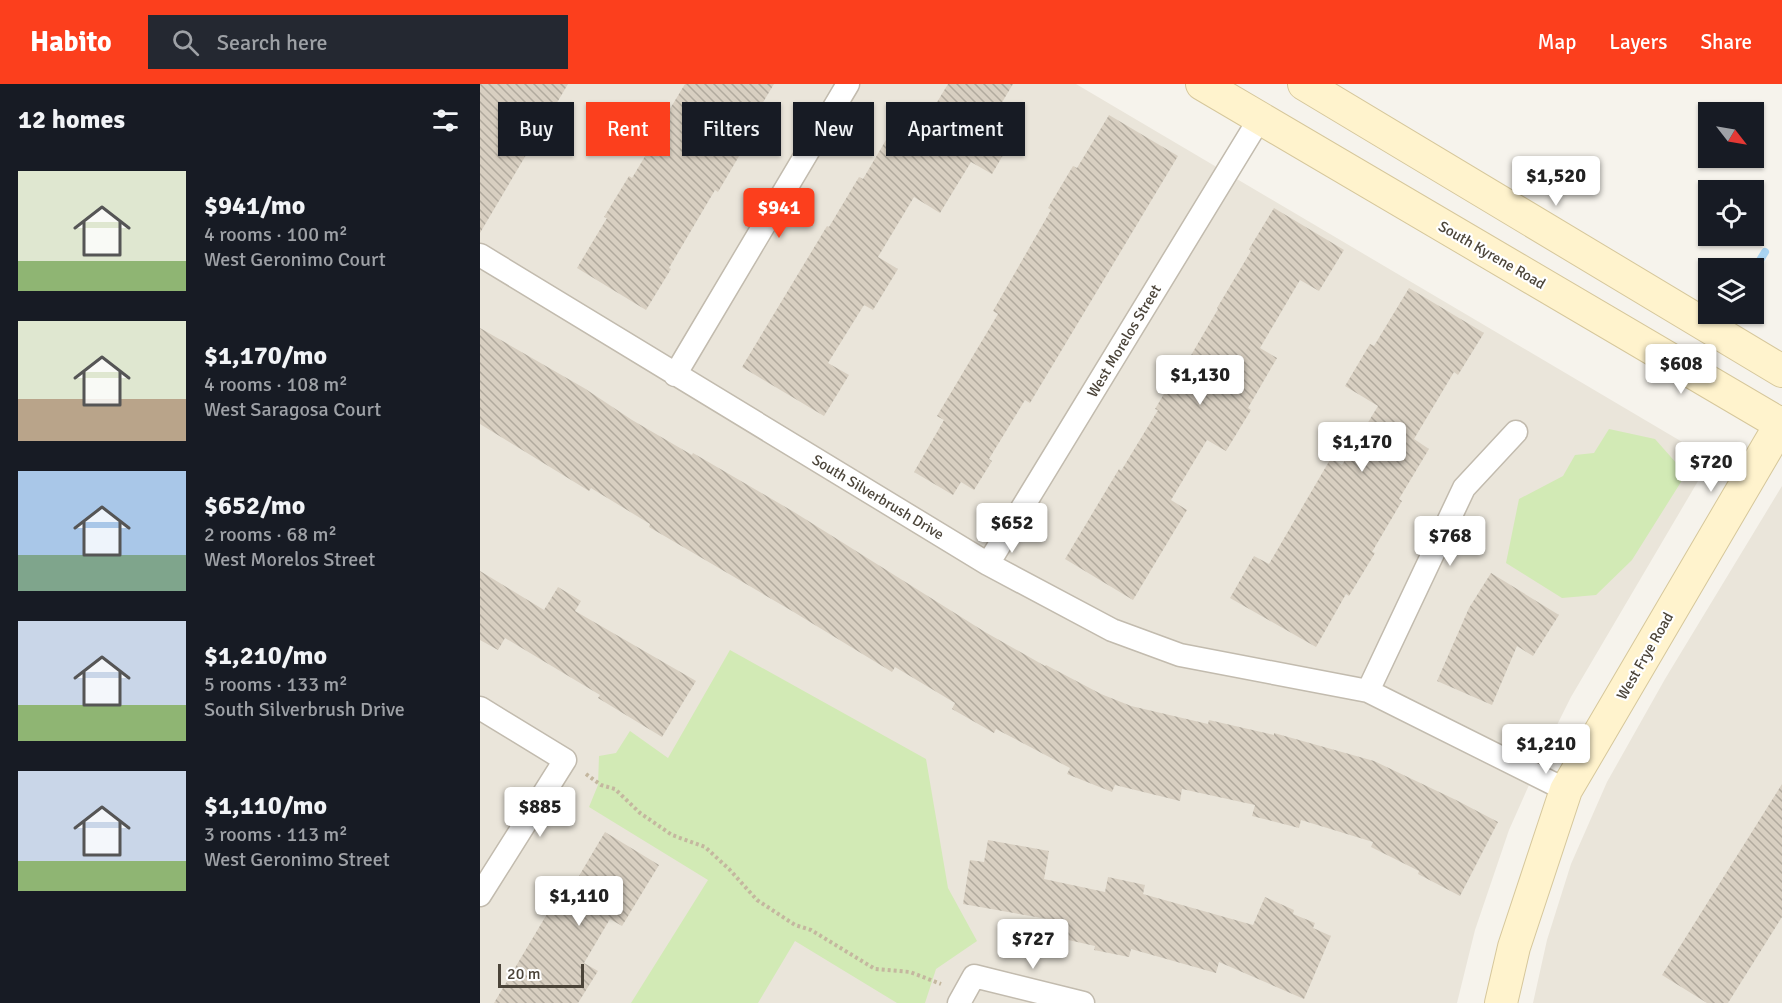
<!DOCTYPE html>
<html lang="en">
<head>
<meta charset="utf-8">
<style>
	:root { --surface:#171b24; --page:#242831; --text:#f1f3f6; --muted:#9ea1a6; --accent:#fc3f1d }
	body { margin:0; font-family:Signika,sans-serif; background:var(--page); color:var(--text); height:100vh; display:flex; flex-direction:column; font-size:22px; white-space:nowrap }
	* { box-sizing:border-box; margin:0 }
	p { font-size:20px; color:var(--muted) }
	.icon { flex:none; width:33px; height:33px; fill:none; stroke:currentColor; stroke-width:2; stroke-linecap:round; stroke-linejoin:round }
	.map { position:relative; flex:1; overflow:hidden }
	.sheet { display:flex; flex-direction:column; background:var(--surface); width:480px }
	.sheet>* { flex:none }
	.hud { position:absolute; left:18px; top:18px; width:570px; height:54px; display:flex; gap:12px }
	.needle { width:39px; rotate:121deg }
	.fabs { position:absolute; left:1218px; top:18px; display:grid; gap:12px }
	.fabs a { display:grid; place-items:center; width:66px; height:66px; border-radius:0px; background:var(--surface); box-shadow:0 2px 4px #0004; font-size:30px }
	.scale { position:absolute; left:18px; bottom:15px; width:86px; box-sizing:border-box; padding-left:6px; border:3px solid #4b4439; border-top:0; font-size:16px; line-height:21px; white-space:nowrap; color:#4b4439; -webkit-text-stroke:4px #fff; paint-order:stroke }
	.price { position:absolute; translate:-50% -51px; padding:0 14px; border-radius:6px; background:#fff; color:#222; font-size:20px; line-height:39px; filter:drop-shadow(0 2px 3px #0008) }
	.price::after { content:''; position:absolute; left:50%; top:36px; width:18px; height:14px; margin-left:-9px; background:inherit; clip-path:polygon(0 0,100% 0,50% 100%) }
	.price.active { background:var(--accent); color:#fff }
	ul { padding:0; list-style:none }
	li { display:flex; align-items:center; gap:18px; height:150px; padding:0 18px }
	li span { display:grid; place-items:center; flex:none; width:168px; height:120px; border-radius:0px; color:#555 }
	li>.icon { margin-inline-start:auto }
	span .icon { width:72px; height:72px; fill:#fffc; stroke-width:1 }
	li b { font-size:26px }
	h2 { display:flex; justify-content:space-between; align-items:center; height:72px; padding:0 18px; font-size:26px }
	.pill { padding:0 21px; border-radius:0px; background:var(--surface); box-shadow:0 2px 4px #0004; font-size:21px; line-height:54px }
	.pill.active { background:var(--accent); color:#fff }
	header { display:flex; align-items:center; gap:36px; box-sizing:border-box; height:84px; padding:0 30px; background:var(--accent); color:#fff }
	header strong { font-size:28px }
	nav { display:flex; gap:33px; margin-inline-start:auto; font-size:21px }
	.search { width:420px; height:54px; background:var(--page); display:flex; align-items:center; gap:15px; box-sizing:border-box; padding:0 21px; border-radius:0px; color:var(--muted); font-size:22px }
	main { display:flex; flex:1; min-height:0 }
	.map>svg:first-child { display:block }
</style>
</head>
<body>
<header>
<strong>Habito</strong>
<div class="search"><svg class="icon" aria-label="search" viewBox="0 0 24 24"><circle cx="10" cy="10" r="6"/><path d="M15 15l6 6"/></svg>Search here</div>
<nav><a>Map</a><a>Layers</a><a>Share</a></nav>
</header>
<main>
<section class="sheet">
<h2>12 homes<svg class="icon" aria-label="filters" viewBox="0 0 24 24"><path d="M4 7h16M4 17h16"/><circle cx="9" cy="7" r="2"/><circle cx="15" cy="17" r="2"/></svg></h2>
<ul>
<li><span style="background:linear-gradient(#dfe7d0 75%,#8fb573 0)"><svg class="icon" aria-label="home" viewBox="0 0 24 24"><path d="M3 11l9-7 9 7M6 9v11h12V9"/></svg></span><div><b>$941/mo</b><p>4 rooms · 100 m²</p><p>West Geronimo Court</p></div></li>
<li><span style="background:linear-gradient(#dfe7d0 65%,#b9a48a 0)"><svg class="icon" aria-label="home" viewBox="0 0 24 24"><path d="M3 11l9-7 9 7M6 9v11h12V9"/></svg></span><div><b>$1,170/mo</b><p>4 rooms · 108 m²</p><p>West Saragosa Court</p></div></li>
<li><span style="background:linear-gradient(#a9c7e8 70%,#7fa58c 0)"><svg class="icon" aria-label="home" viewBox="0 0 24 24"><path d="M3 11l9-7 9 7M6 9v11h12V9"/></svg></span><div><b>$652/mo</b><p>2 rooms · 68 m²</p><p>West Morelos Street</p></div></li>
<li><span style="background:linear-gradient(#c9d6e8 70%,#8fb573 0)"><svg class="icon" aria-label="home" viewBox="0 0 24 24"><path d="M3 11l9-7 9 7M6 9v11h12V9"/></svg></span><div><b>$1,210/mo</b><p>5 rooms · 133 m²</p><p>South Silverbrush Drive</p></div></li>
<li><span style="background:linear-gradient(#c9d6e8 75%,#8fb573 0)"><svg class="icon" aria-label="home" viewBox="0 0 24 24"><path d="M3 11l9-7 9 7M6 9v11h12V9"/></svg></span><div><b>$1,110/mo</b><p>3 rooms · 113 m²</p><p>West Geronimo Street</p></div></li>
</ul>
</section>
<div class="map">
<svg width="1302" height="919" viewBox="0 0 1302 919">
	<defs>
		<pattern id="building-back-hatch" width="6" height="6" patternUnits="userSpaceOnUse" patternTransform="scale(1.5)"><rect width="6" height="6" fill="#d8cfc1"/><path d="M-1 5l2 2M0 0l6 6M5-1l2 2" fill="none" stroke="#b1aa9e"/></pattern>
	</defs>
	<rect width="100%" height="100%" fill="#f6f3ec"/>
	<path fill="#eae5da" d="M0,0H596L1231,375L1091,613L1065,665L1029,746L995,846L977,919H0Z
		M1302,402V919H1053L1067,856L1091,780L1127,698L1185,595Z"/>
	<path fill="#d2eab5" d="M1129,345L1175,355L1206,390L1152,476L1116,511L1082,514L1026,479L1039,415L1083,392L1095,371L1114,369Z
		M250,566L446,675L468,804L497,857L456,885L445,919H417L315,857L278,919H151L228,796L109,723L118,701L119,672L136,669L150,647L188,674Z"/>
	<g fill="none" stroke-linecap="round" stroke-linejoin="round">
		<path stroke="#a9d4f2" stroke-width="8" d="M1274,186L1285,168"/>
	</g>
	<path fill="url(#building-back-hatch)" d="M0,0H88L0,149Z
		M205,0H294L276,30L282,33L238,108L235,106L189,184L191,185L166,226L97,184L127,134L124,133L149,92L152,94L188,34L185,33Z
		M468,0H533L512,35L536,49L512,90L491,78L460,129L434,113L398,173L418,185L393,226L384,221L348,279L369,291L344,332L262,283L347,142L349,143L379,93L383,95L413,44L434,56Z
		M629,31L698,72L550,319L545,316L509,375L512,377L494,406L481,398L473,411L434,388L464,336L457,332L518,230L513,227L571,126L568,124L593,82L597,84Z
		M794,124L864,166L839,207L820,196L780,264L797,274L768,324L771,326L746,367L727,356L691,416L707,426L653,516L585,475L639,385L641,387L678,326L675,325L700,283L703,285L738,225L737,224L771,167L769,165Z
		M929,204L1004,249L978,291L974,288L934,355L949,365L919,415L922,417L892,468L895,469L869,512L866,510L836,563L750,514L774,472L789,480L851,374L862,381L898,322L865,302L890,260L894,262Z
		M0,244L104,304L152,336L212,371L213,369L314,428L505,548L565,582L566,581L621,610L651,622L728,640L729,636L794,651V649L894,677L976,716L1018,738L980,812L938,790L939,787L891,763L893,758L821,736L819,744L772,732L775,721L702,705L700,717L635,701L632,708L587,690L590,684L516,645L514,649L472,625L475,619L415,583L412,588L312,527L169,443L170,440L111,404L109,407L0,340Z
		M0,487L64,526L78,503L101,517L95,527L216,597L182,653L118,614L120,611L25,554L18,566L0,556Z
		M1011,489L1079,531L1053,572L1037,562L1012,621L957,597L989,524Z
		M1302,700V833L1248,919H1227L1182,891Z
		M125,748L179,781L142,842L130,835L104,879L118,887L98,919H14L70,825L77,829Z
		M508,756L569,767L564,795L625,808L628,793L665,801L663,810L773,841L785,813L814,826L813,830L835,839L833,844L851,852L824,915L739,878L736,889L651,865L649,873L614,866L615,862L575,853L579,837L483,820L490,776L504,778Z"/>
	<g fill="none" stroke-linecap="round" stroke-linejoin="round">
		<g stroke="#c2bbae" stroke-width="25">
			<path id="street" d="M0,171L508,480L632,546L700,571L888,607L1086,706
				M195,291L368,0
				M508,480L780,34
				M888,607L984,404L1036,348
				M0,624L85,676L0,811
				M479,919L494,892L603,919"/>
		</g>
		<g stroke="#d6c79b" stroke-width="34">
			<path id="secondary" d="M722,0L1302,341
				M824,0L1302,287
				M1021,919L1034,863L1086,706L1302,338"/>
		</g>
		<path stroke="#c4b79f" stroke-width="4" stroke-dasharray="3 3" stroke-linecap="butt" d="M106,690L121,701L135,705L160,729L192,751L225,763L249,785L277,816L315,841L331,846L395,885L430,888L461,900"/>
		<use href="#street" stroke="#fff" stroke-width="22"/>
		<use href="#secondary" stroke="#fff3cd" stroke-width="32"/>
	</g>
	<g text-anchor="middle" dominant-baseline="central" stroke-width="4.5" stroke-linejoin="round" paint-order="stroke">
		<g font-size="15" fill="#4b4439" stroke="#fff">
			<text transform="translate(1012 171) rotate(30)">South Kyrene Road</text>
			<text transform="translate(644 257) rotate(-59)">West Morelos Street</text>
			<text transform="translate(398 413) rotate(31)">South Silverbrush Drive</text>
			<text transform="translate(1165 572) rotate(-60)">West Frye Road</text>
		</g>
	</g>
</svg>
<div class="fabs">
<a><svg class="needle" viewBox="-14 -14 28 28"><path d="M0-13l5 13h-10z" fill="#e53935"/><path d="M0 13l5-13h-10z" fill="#9ea1a6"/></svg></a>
<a><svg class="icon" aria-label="locate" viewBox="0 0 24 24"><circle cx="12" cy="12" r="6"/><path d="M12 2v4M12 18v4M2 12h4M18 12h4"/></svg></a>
<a><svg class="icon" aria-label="layers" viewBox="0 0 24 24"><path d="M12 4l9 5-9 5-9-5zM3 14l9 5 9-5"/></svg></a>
</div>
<div class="scale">20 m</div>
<b class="price" style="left:1076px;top:123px">$1,520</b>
<b class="price active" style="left:299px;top:155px">$941</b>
<b class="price" style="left:1201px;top:311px">$608</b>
<b class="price" style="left:720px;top:322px">$1,130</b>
<b class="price" style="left:882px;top:389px">$1,170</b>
<b class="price" style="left:1231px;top:409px">$720</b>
<b class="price" style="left:532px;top:470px">$652</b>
<b class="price" style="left:970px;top:483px">$768</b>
<b class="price" style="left:1066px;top:691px">$1,210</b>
<b class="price" style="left:60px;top:754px">$885</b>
<b class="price" style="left:99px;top:843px">$1,110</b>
<b class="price" style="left:553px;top:886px">$727</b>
<div class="hud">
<a class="pill">Buy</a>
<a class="pill active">Rent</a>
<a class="pill">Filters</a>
<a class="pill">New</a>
<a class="pill">Apartment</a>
</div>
</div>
</main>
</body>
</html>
